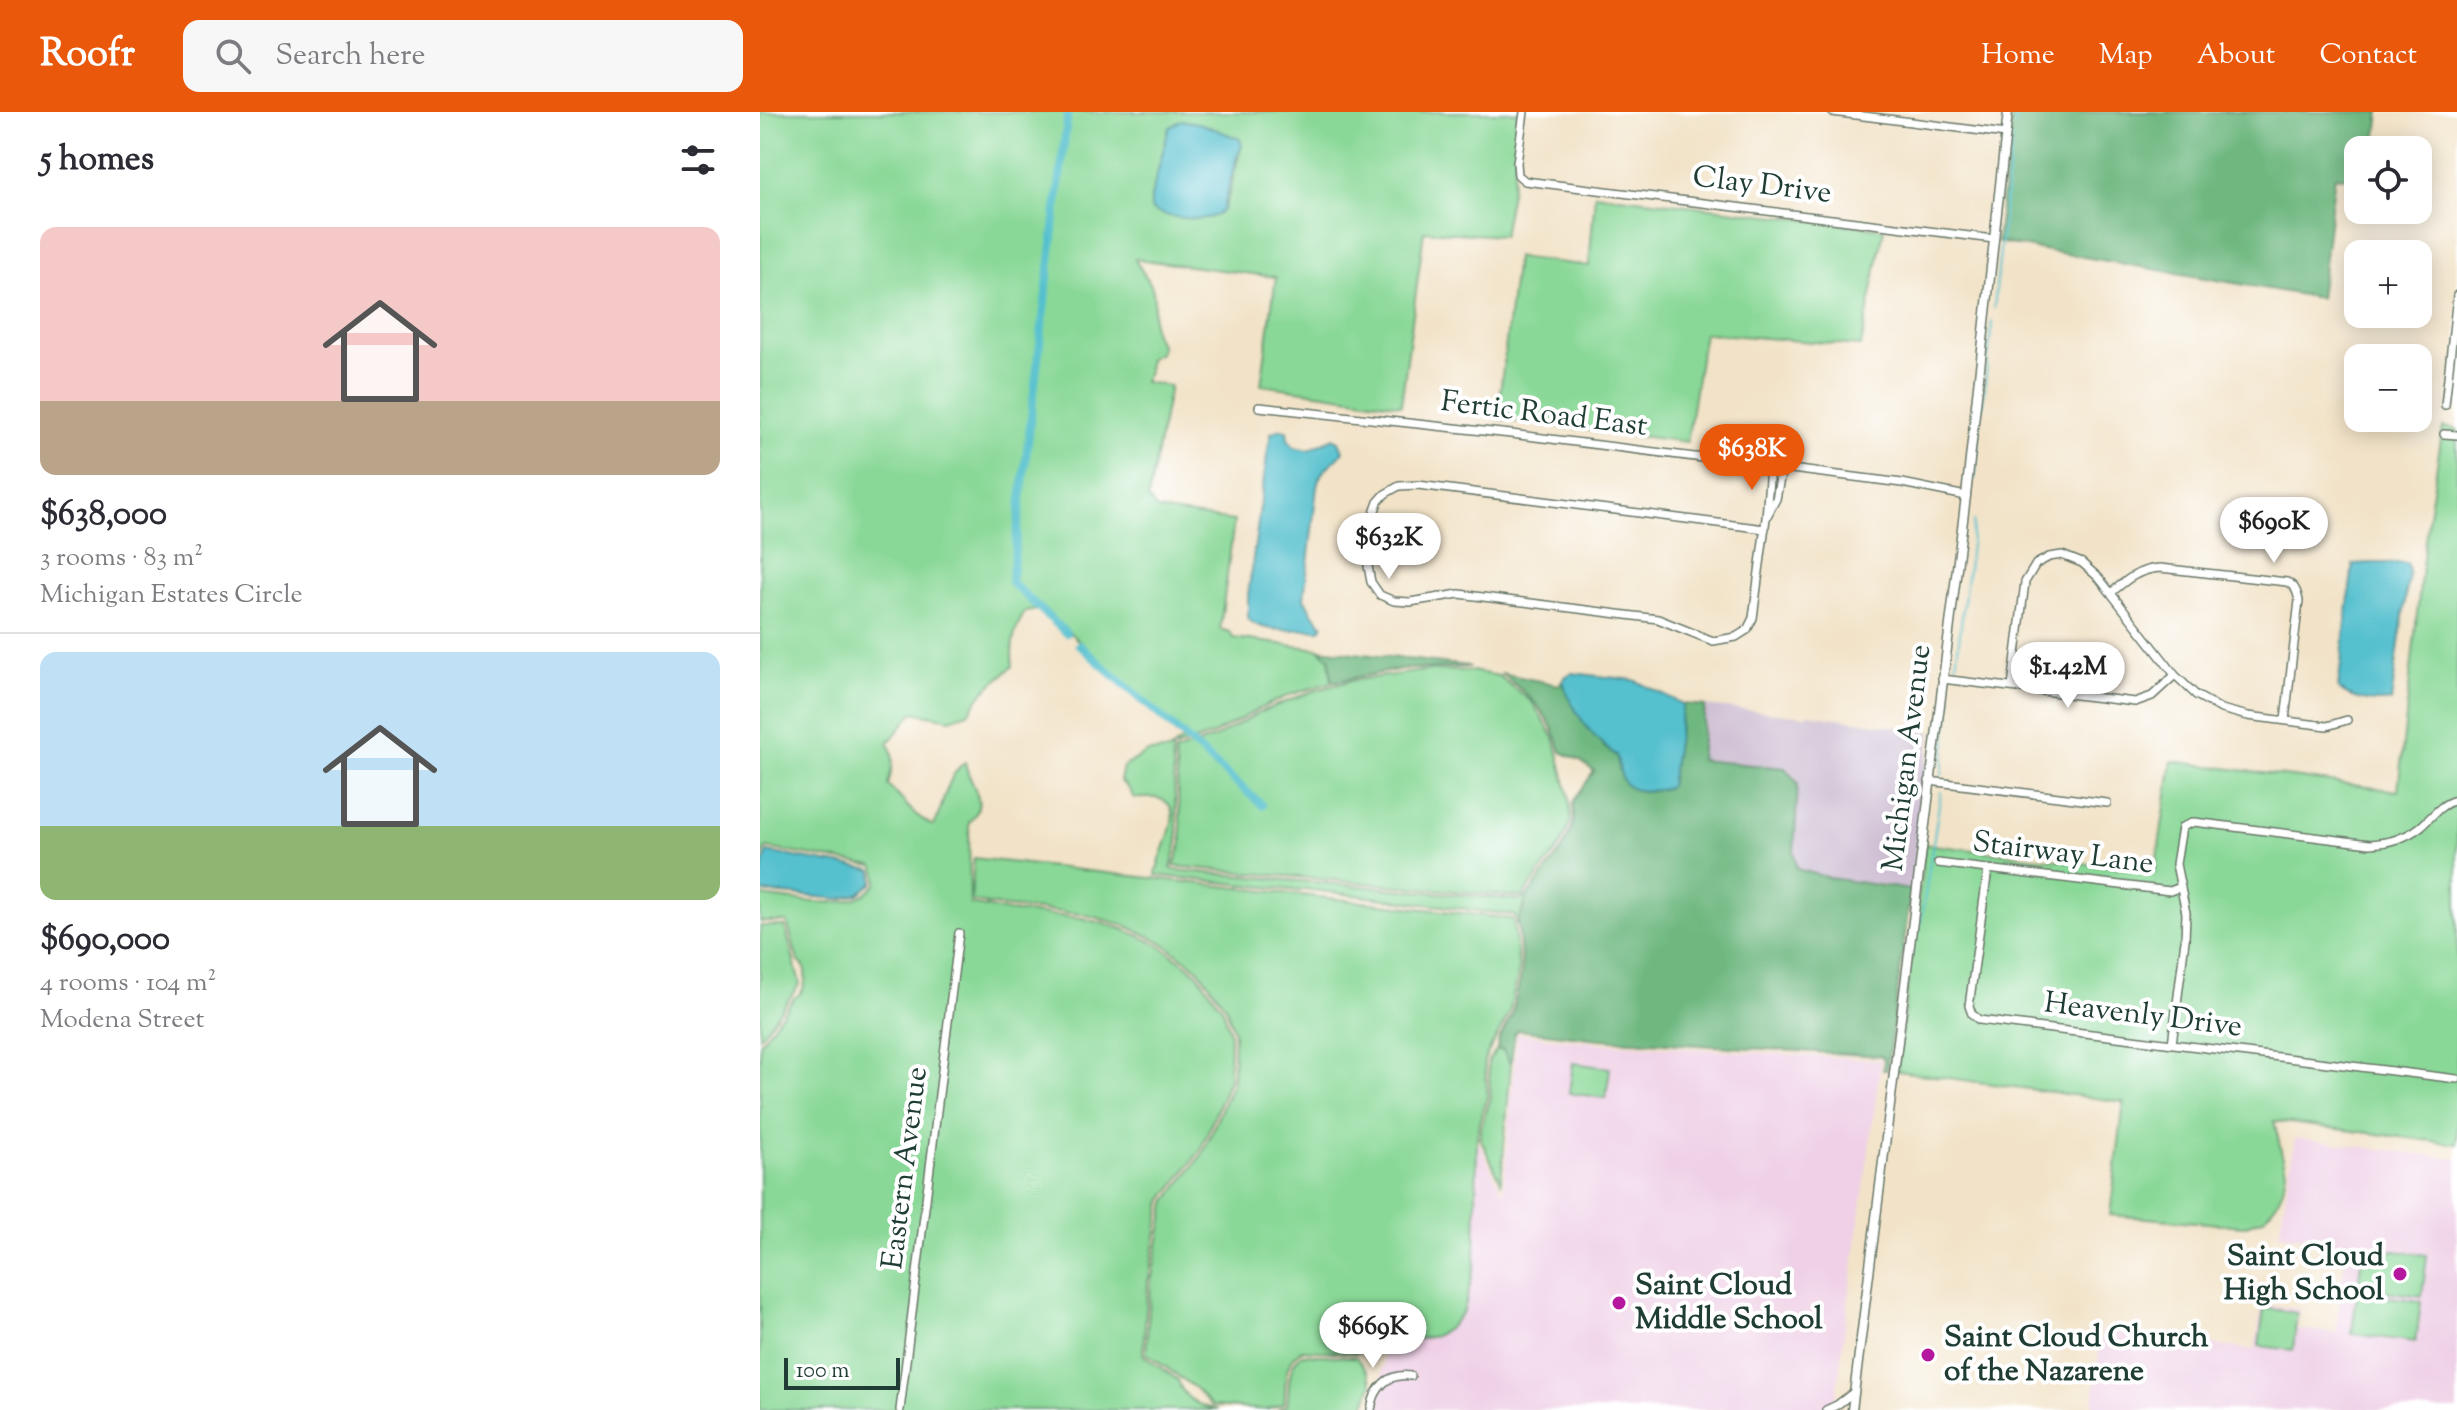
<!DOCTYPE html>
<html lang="en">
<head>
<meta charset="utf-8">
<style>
	:root { --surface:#fff; --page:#f7f7f7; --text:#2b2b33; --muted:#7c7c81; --line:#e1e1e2; --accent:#ea580c }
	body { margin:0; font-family:"Sorts Mill Goudy",serif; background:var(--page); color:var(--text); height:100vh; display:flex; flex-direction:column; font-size:30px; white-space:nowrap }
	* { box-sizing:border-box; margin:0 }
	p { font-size:26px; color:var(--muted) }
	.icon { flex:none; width:44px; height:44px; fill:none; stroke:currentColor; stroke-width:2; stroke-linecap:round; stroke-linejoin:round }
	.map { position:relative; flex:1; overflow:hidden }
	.side { display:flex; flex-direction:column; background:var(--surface); width:760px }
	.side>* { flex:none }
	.tools { position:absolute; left:1584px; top:24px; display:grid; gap:16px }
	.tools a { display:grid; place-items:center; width:88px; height:88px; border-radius:16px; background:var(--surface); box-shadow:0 4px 20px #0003; font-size:40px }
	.scale { position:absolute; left:24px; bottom:20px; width:116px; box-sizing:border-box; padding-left:8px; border:4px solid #1f3d34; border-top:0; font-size:22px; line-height:28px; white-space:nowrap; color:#1f3d34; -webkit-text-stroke:6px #fff; paint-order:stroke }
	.price { position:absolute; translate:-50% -68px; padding:0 18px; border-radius:28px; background:#fff; color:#222; font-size:26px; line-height:52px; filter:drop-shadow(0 2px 4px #0008) }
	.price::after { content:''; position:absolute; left:50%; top:48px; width:24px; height:18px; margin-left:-12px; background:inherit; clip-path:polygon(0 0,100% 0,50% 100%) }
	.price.on { background:var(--accent); color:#fff }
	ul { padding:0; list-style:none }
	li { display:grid; align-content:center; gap:16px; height:424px; padding:0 40px }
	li+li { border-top:2px solid var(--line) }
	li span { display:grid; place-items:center; height:248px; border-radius:16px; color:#555 }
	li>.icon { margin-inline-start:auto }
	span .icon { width:144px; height:144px; fill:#fffc; stroke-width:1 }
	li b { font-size:34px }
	h2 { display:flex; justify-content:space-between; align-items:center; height:96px; padding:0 40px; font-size:34px }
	header { display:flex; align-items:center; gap:48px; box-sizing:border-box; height:112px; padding:0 40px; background:var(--accent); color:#fff }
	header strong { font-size:38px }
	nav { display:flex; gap:44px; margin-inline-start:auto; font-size:28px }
	.search { width:560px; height:72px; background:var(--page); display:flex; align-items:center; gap:20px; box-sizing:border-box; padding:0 28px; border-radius:16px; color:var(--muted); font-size:30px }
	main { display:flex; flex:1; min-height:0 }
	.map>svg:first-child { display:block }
</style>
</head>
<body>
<header>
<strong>Roofr</strong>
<div class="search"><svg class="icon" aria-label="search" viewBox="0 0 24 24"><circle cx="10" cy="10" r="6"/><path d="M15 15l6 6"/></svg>Search here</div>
<nav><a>Home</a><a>Map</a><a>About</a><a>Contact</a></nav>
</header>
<main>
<section class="side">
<h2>5 homes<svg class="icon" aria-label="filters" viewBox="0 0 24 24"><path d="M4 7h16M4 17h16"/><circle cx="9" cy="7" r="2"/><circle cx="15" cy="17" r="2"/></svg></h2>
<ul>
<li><span style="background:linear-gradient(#f6c9c9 70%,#b9a48a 0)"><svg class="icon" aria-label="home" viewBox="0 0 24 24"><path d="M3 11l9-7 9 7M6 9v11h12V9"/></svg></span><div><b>$638,000</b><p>3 rooms · 83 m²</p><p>Michigan Estates Circle</p></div></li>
<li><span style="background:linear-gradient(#bfe0f5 70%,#8fb573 0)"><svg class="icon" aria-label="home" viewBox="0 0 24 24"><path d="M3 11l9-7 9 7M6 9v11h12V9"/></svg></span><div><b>$690,000</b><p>4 rooms · 104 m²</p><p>Modena Street</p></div></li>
</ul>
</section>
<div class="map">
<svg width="1697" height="1298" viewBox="0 0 1697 1298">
	<rect width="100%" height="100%" fill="#fff"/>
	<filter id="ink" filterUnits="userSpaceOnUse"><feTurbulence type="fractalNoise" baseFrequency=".0125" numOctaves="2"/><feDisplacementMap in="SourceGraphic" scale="16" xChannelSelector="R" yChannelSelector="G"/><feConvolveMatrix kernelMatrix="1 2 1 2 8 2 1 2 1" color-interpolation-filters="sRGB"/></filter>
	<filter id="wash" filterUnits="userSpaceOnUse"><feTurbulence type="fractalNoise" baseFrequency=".006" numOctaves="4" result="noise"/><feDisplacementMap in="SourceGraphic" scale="32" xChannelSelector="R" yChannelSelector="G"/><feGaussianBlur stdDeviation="1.8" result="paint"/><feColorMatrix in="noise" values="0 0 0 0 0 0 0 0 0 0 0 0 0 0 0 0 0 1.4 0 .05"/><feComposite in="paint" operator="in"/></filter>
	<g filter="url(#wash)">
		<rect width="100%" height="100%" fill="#f2e3c8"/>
		<path fill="#efd0e6" d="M660,905L743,1082L757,922L840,931L1121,948L1074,1298H618Z
			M1535,1026L1697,1047V1298H1332L1342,1219L1495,1238L1502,1193L1539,1197L1537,1217L1576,1221L1587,1131L1519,1122Z"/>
		<path fill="#cdbed2" d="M945,594L1046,604L1049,602L1171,620L1151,778L1070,766L1037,757L1034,740L1038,671L1036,667L1025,656L940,648Z"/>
		<path fill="#89d897" stroke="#548a66" stroke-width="2" fill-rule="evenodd" d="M0,0H760L753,69L743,124L664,119L641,293L501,273L516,165L375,147C379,156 389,168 392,175C399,199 385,209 401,233L400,241L389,246L388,260L384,270L410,274L388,386L397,398L474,409L460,517L470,520L473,526L559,537L569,546L572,570L529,583L499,597L452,623L412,637L418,730L411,756L414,758L761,788L768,783L757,814L756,805L753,803L545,777L540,779L396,763C396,746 430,695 400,687C393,684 382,687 374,686L368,676L360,669L363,655L388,640L409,639L426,625L283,497L265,500C254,517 250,535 253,554L224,579L208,601L190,607L153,600L128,631C136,645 132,658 128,673L155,702L171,713H174C184,694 186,664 205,650C209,675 231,688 209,710L210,792L246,799L322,806L363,817L398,832L436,860L463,897L470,921L469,968L440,1039L402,1089L388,1171L383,1240L384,1244L418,1268C423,1287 439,1294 457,1298H0V931L34,886C46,880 47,866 44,854L38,849L27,810H0V784C35,787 93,803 117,771L116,758L113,754L7,736L4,739L0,752ZM409,16L464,22L479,27L482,34C475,49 471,88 463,98C460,101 455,103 451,105L403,45Z
			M835,82L1124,117L1101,234L944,221L927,330L737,307L756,145L829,154Z
			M1683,315L1697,317V1032L1514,1009L1526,1059L1523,1077L1516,1092L1504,1106L1484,1114L1350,1103L1364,990L1137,959L1165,732L1395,760L1412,649L1638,679L1665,428Z
			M670,558L712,559L739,564L772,590L794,626L809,684L811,709L800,734L762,785L414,754L422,731L415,640L454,626L500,600L553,579L589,569Z
			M214,746L753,807L759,858L749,902L724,948L728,985L719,1010L717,1027L715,1152L704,1199L688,1217L675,1224L646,1229L630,1235L596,1241L541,1238C521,1255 527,1268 524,1292L507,1298L452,1294L435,1276L386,1241L391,1171L406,1090L443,1041L473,969L474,920L466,895L438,857L400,829L364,813L323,802L246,795L211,789Z
			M0,814H25L40,872L0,925Z
			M737,937L743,938L751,953L741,1070L720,1026L722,1011L731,986L728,949Z
			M813,951L850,956L846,986L809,981Z
			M1603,1135L1667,1143L1662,1184L1598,1176Z
			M1597,1181L1661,1189L1656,1230L1592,1222Z
			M1504,1196L1537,1201L1533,1238L1499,1234Z
			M542,1242L596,1245L608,1261L612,1272L603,1298H518L527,1294C530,1274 526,1255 542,1242Z"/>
		<path fill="#6eb880" stroke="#467a5a" stroke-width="2" d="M1252,0H1620L1615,38H1598V67L1575,64L1560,186L1237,130Z
			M559,537L708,554L710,555L642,557L572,570L569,546Z
			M741,561L799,573L803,569L805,577L844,635L856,643C859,651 860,668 866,673C875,681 901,680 910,674L923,592L945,594L940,648L1025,656L1038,671L1034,740L1037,757L1070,766L1151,778L1127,958H1123L1124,947L1121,944L840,927L758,918L754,922L751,953L743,938L737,937L739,927L752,903L762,859L758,811L768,783L803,736L814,710L813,690L834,659L819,648L801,640C791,602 771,585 741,561Z"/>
		<path fill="#54c0ce" stroke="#3a7e81" stroke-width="2" d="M421,8L442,12L480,27L482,34L476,47L463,98C459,100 455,104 451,105C438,109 401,105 391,97V85L409,16Z
			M520,317L527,319L528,327L534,335L549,338L573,326L579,329L583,339C573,355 561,353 557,375L544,486L552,501L563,513L560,518C538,515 506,524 488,507V483L508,337L511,321Z
			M1610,451H1647L1649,460L1631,589C1615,592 1589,588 1578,576L1593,452Z
			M812,561L874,568L923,592L910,674C901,680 875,681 866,673C860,668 859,651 856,643C833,628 810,596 803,569L806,564Z
			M7,740L113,758V771L98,782L80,787L0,780V766Z"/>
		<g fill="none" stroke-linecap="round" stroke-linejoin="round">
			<path stroke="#54c0ce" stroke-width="2" d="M1255,12L1256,0
				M1234,196L1252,25
				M1222,297L1232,210
				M1215,367L1220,311
				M1196,553L1214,409
				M1182,663L1191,582
				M1160,815L1181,680"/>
			<path stroke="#54c0ce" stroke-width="8" d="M306,521L251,470L308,0
				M319,533L502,693"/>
		</g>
	</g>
	<g filter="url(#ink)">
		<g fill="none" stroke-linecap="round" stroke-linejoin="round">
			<g stroke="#697768" stroke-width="10">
				<path id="minor" d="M764,0L757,51L758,63L765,69L1234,127
					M1072,0L1246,22
					M1685,293L1697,183
					M499,295L751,322L1142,371L1206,384
					M1684,322L1697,323
					M1007,404L1016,387L1022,356
					M1005,417L658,373L639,374L625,382L618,390L613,404L608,454L611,470L620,483L634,489L650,490L699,482L898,507L953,529L976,525L987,518L993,506L1006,406L1010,354
					M1351,481C1366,468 1379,457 1400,456L1527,470C1535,474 1537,479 1539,489L1525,608
					M1182,567L1375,590L1392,584L1415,563
					M1252,575L1265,470L1276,452L1289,445L1302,443L1322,451L1339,466L1415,563L1436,583L1461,597L1488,604L1567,614L1587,608
					M1169,669L1347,691
					M1178,751L1410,779L1421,775
					M1228,757L1209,894L1212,902L1219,908L1697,967
					M1412,932L1425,828L1426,801L1416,752L1422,715L1434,710L1610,732C1627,731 1646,726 1660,715C1673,705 1680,691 1697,688
					M140,1298L199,821
					M611,1298C614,1275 628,1261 651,1264
					M1066,1298L1077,1293L1094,1280"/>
			</g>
			<g stroke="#697768" stroke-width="11">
				<path id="tertiary" d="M1092,1298L1206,384L1248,0"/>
			</g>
			<use href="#minor" stroke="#fff" stroke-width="7"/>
			<use href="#tertiary" stroke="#fff" stroke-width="8"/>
		</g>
	</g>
	<g fill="#b5179e" stroke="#fff" stroke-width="3">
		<circle cx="1640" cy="1162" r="8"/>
		<circle cx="859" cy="1191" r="8"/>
		<circle cx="1168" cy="1243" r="8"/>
	</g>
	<g text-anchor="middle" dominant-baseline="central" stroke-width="8" stroke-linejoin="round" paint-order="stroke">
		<g font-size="30" fill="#1f3d34" stroke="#fff">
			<text transform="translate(1002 74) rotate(7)">Clay Drive</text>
			<text transform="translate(784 303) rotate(7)">Fertic Road East</text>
			<text transform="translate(1148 646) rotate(-83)">Michigan Avenue</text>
			<text transform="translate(1303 742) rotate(7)">Stairway Lane</text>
			<text transform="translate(1383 904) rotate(7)">Heavenly Drive</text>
			<text transform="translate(146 1056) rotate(-83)">Eastern Avenue</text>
		</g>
		<g font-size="30" font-weight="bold" fill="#1f3d34" stroke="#fff" text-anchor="start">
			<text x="1624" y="1145" text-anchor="end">Saint Cloud<tspan x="1624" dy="34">High School</tspan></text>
			<text x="875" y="1174">Saint Cloud<tspan x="875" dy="34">Middle School</tspan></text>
			<text x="1184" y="1226">Saint Cloud Church<tspan x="1184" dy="34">of the Nazarene</tspan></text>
		</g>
	</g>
</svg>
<div class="tools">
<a><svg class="icon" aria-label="locate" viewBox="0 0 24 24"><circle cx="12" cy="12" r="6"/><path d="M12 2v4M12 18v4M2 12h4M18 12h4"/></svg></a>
<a>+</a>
<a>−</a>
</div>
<div class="scale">100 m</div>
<b class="price on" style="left:992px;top:380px">$638K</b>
<b class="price" style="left:1514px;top:453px">$690K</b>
<b class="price" style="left:629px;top:469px">$632K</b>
<b class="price" style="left:1308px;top:598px">$1.42M</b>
<b class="price" style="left:613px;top:1258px">$669K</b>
</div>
</main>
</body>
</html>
